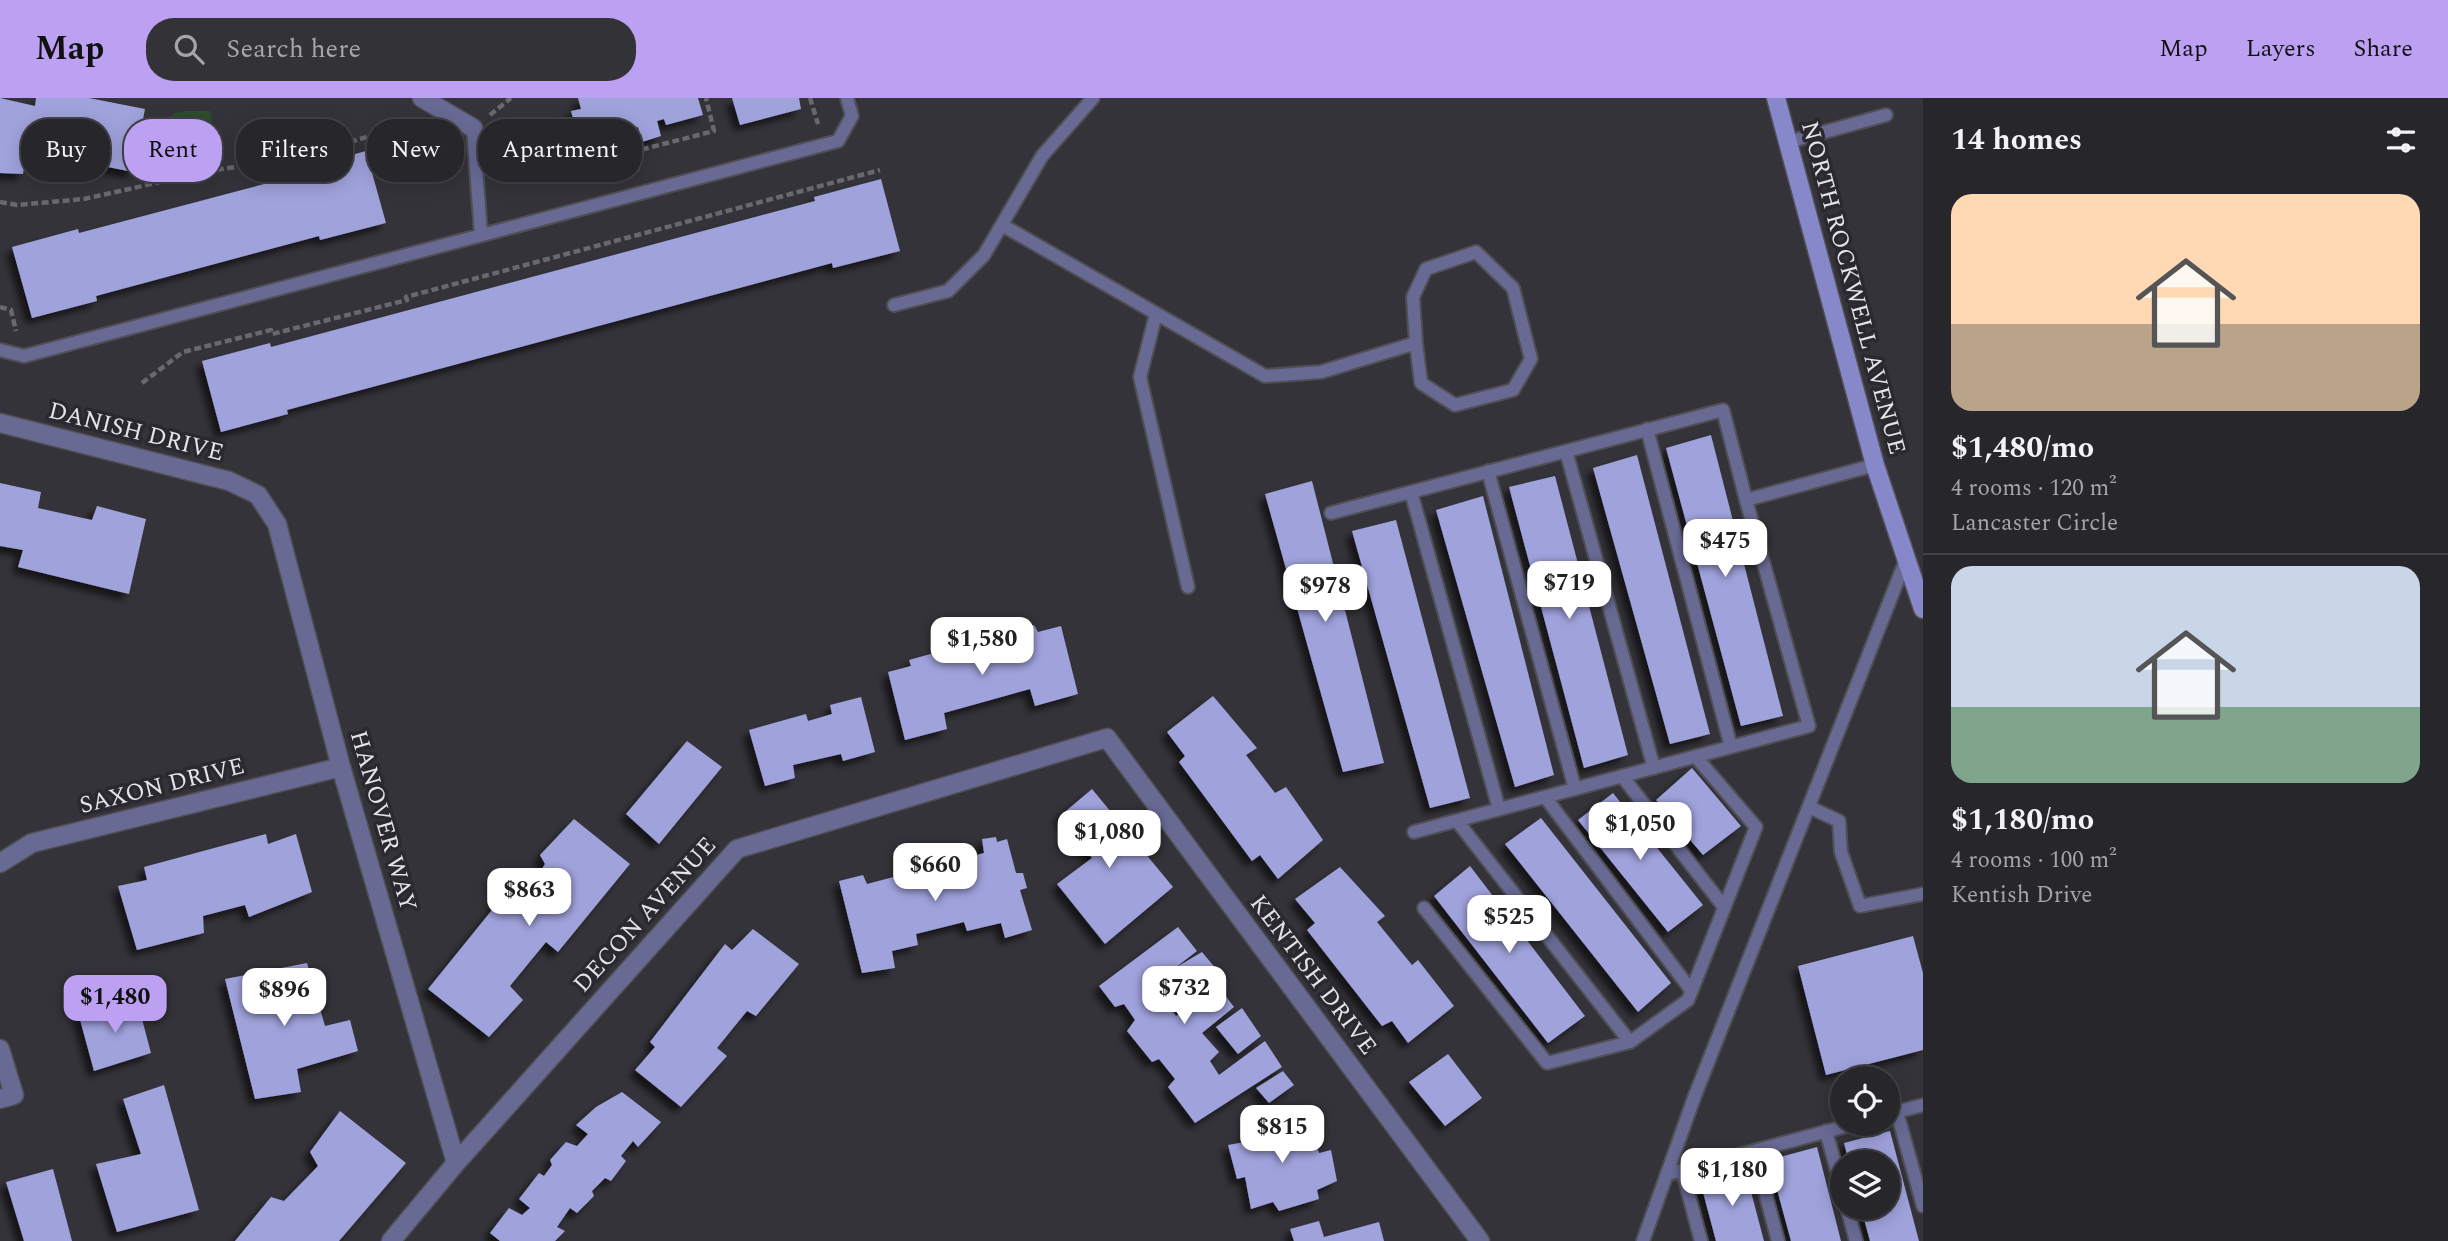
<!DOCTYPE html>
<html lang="en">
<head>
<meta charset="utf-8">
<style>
	:root { --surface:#26262b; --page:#323237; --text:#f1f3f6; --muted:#a4a5a9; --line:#424347; --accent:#bca0f2 }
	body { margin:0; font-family:Spectral,serif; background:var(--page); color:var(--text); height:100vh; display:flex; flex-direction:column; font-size:26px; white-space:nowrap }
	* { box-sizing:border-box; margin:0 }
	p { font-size:23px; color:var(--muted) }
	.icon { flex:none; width:38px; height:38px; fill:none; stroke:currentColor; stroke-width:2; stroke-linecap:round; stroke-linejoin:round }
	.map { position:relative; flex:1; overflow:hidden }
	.panel { display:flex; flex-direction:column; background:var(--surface); width:525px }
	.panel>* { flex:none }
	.banner { position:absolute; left:21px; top:21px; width:665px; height:63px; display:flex; gap:14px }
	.tools { position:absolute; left:1830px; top:968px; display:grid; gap:14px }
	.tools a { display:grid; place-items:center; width:70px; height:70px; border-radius:50%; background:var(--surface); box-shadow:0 4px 18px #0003,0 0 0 2px var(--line); font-size:35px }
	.price { position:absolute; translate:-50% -60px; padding:0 16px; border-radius:14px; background:#fff; color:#222; font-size:23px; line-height:46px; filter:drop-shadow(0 2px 4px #0008) }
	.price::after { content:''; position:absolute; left:50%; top:42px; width:21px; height:16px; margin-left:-10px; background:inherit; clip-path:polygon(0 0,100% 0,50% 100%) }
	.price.on { background:var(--accent); color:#111 }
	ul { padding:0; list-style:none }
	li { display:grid; align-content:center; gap:14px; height:371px; padding:0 28px }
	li+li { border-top:2px solid var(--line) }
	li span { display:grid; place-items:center; height:217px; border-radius:21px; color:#555 }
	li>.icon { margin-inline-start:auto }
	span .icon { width:126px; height:126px; fill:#fffc; stroke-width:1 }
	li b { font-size:30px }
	h2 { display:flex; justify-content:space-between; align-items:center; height:84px; padding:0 28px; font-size:30px }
	.pill { padding:0 24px; border-radius:28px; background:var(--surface); box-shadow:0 4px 18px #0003,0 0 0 2px var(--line); font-size:24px; line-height:63px }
	.pill.on { background:var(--accent); color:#111 }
	header { display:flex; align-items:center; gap:42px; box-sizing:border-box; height:98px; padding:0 35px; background:var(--accent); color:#111 }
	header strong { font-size:33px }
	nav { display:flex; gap:38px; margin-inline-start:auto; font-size:24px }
	.search { width:490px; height:63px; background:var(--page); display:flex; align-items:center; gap:18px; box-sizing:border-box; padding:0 24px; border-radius:28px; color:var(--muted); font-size:26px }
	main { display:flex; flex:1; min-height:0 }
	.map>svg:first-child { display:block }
</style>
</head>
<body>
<header>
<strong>Map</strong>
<div class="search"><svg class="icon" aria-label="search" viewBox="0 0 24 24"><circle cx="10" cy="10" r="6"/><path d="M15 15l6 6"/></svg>Search here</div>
<nav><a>Map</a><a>Layers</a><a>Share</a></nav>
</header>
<main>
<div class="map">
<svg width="1923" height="1143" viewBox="0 0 1923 1143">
	<defs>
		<filter id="shadow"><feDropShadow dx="-6" dy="6" stdDeviation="3.5" flood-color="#0009"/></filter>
	</defs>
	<rect width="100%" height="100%" fill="#333339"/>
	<path fill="#2e4c2f" d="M185,13H210L216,47L182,54L166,48L168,21L175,15Z"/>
	<path fill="#a0a2dc" filter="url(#shadow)" d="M0,0L35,8L36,0H89L145,11L133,74L27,53L23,76L0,75Z
		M578,0H698L703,17L666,27L664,21L657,23L661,38L642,44L638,29L630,31L631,36L591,47L588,36L578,38L571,13L581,11Z
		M732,0H799L801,11L740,27Z
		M366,53L386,125L320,142L319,138L96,198L97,203L32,220L12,149L78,131L79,135L302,76L301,71Z
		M881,81L900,153L833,170L832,165L287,312L288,316L221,334L202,263L270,245L271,249L815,103L814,99Z
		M1711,337L1783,618L1741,628L1666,350Z
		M1637,357L1710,636L1670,646L1593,370Z
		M1555,378L1628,657L1584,670L1509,389Z
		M1312,383L1384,665L1343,674L1265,396Z
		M0,385L41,394L38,410L92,422L97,408L146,421L129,496L18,469L23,452L0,448Z
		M1483,398L1554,677L1515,689L1436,412Z
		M1396,422L1470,700L1430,710L1352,433Z
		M1034,527L1038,534L1061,528L1078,596L1035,608L1030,591L944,615L947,631L905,642L888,574L911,568L909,562Z
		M1213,598L1257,650L1246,657L1275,695L1286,689L1323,742L1278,781L1260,757L1252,763L1179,664L1185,658L1167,634Z
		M861,599L875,654L843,663L841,656L793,667L795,680L765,688L749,632L806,616L808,623L832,616L830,607Z
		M687,643L722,669L659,746L626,716Z
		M1692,670L1741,728L1703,757L1656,702Z
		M1092,691L1173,789L1105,846L1057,786L1092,760L1060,718Z
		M1613,695L1703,807L1668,834L1578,722Z
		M1541,720L1671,885L1638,914L1505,746Z
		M574,721L630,766L558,854L546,844L510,888L523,902L489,939L428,891L500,802L515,813L545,766L540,757Z
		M266,736L268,746L296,736L312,794L249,819L245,807L203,818L204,835L137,852L118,788L147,782L144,769Z
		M996,739L997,744L1007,741L1016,775H1023L1027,790L1020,792L1032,832L1005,840L1001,825L967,833L964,824L916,836L918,847L892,853L895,870L862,875L839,783L863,777L867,786L984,755L982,741Z
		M1470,768L1585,918L1548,945L1434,798Z
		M1340,769L1385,818L1377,824L1412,867L1418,862L1454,908L1408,945L1392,923L1382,928L1307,832L1315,825L1295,801Z
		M1178,829L1197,853L1175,870L1202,854L1222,878L1196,896L1175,870L1162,880L1178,899L1168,907L1176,918L1218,888L1234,909L1202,935L1219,954L1210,963L1219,977L1265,943L1282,969L1195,1025L1168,989L1175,981L1159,961L1152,964L1127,933L1135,922L1124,906L1115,909L1099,888Z
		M753,831L799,866L756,918L747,913L717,950L727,958L681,1009L635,972L655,949L650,944L725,846L732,852Z
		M1913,838L1923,875V952L1826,977L1798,868Z
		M307,865L325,928L350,922L358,953L297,971L301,994L255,1001L225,881Z
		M137,902L151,955L94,973L79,918Z
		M1242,910L1261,938L1238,956L1216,929Z
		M1448,956L1482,1000L1445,1028L1409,984Z
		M1283,973L1294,987L1269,1005L1256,990Z
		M164,987L199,1112L117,1134L96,1066L141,1056L123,1001Z
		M622,994L661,1024L638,1049L633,1043L621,1058L626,1063L611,1083L605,1080L592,1093L594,1098L577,1115L570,1110L557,1129L565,1133L555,1143H500L490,1135L509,1110L522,1117L530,1110L519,1101L539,1075L544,1078L552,1067L550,1062L566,1044L577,1048L588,1036L576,1027L596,1009Z
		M340,1013L406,1065L339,1143H235L271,1099L284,1103L318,1068L310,1054Z
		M1288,1019L1292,1029L1310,1026L1319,1055L1331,1052L1337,1083L1317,1092L1319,1101L1279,1113L1273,1104L1251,1111L1245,1079L1237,1081L1228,1047L1250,1043L1247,1031Z
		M1890,1033L1919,1143H1870L1861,1110H1888V1064H1849L1844,1045Z
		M1817,1049L1841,1143H1791L1769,1062Z
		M53,1071L72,1143H24L6,1084Z
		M1745,1071L1764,1143H1716L1700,1083Z
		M1319,1123L1324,1139L1379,1124L1384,1143H1294L1290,1131Z"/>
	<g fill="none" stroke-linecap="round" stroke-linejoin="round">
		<g stroke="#4f4f55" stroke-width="16">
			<path id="service" d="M473,30L481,136
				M1788,44L1886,17
				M1002,127L1265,278L1321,274L1416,245L1413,199L1426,171L1476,154L1513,190L1531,261L1513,292L1455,307L1421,285L1416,245
				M894,207L948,193L984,157L1042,58L1093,0
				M1156,216L1140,279L1188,489
				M0,252L24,258L838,43L852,18L847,0
				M1647,331L1731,649
				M1566,353L1654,670
				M1488,373L1575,691
				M1411,394L1499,711
				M1331,415L1723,312L1746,402
				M1622,678L1724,809
				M1545,699L1691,892
				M1809,709L1839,723L1841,754L1860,808L1923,796
				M1457,723L1630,944
				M1414,734L1809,628L1746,402L1875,367
				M1424,810L1547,965L1630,944L1688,902L1756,729L1696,659
				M1897,1014L1923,1108
				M1888,1016L1923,1007
				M1826,1033L1843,1095
				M1754,1053L1778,1143
				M1682,1072L1701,1143
				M1668,1076L1854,1026
				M1847,1110L1856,1143
				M1643,1143L1694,1000L1905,464"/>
		</g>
		<g stroke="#4f4f55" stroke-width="21">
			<path id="minor" d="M422,0L473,30
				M0,325L229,383L258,397L277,426L341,669L456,1065
				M0,765L32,745L341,669
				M0,951L14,997L0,1001
				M391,1143L456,1065L737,751L1107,640L1480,1143"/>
		</g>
		<g stroke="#4f4f55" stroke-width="21">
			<path id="secondary" d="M1776,0L1875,367L1923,511"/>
		</g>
		<path stroke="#68686e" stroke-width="4.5" stroke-dasharray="7 3.5" stroke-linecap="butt" d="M810,0L818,26
			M490,17L511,0
			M494,32L530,36L565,28L573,63L593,64L714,33L706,0
			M637,73L643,51
			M0,104L17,107L84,101L214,72L290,62L410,26L412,21
			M0,209L11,212L16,233
			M142,285L183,254L271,232L272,236L407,202L406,199L880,72"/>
		<use href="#service" stroke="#696a94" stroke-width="12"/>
		<use href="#minor" stroke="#696a94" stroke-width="18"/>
		<use href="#secondary" stroke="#8788ca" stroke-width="18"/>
	</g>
	<g text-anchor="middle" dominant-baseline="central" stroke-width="7" stroke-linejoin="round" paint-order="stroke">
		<g font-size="24" fill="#e4e4e8" stroke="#29292f">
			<text transform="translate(1853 190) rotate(75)">NORTH ROCKWELL AVENUE</text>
			<text transform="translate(136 334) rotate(14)">DANISH DRIVE</text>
			<text transform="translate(162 688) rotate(-14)">SAXON DRIVE</text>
			<text transform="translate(383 723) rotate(74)">HANOVER WAY</text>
			<text transform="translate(645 817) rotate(-48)">DECON AVENUE</text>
			<text transform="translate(1313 877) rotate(53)">KENTISH DRIVE</text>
		</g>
	</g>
</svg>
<div class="tools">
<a><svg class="icon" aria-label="locate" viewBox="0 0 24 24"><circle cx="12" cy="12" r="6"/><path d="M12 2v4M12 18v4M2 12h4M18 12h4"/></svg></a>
<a><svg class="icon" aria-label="layers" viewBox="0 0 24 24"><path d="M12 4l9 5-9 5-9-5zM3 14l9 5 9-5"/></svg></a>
</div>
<b class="price" style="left:1725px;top:481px">$475</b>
<b class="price" style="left:1569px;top:523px">$719</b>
<b class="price" style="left:1325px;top:526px">$978</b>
<b class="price" style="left:982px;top:579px">$1,580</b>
<b class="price" style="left:1640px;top:764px">$1,050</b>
<b class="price" style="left:1109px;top:772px">$1,080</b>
<b class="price" style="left:935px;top:805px">$660</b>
<b class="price" style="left:529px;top:830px">$863</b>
<b class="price" style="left:1509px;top:857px">$525</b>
<b class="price" style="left:1184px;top:928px">$732</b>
<b class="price" style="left:284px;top:930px">$896</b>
<b class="price on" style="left:115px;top:937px">$1,480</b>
<b class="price" style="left:1282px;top:1067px">$815</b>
<b class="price" style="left:1732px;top:1110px">$1,180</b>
<div class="banner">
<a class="pill">Buy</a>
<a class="pill on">Rent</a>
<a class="pill">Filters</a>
<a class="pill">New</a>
<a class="pill">Apartment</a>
</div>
</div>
<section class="panel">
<h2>14 homes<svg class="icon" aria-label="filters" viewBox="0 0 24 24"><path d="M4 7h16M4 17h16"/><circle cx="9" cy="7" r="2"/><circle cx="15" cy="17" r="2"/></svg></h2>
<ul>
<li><span style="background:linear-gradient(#ffd9b3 60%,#b9a48a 0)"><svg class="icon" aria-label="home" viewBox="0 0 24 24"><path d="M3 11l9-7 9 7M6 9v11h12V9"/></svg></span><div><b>$1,480/mo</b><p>4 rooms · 120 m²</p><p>Lancaster Circle</p></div></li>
<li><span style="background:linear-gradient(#c9d6e8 65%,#7fa58c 0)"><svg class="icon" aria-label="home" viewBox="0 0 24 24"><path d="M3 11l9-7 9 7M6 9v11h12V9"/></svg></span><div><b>$1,180/mo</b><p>4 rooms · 100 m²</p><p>Kentish Drive</p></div></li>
</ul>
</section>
</main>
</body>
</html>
